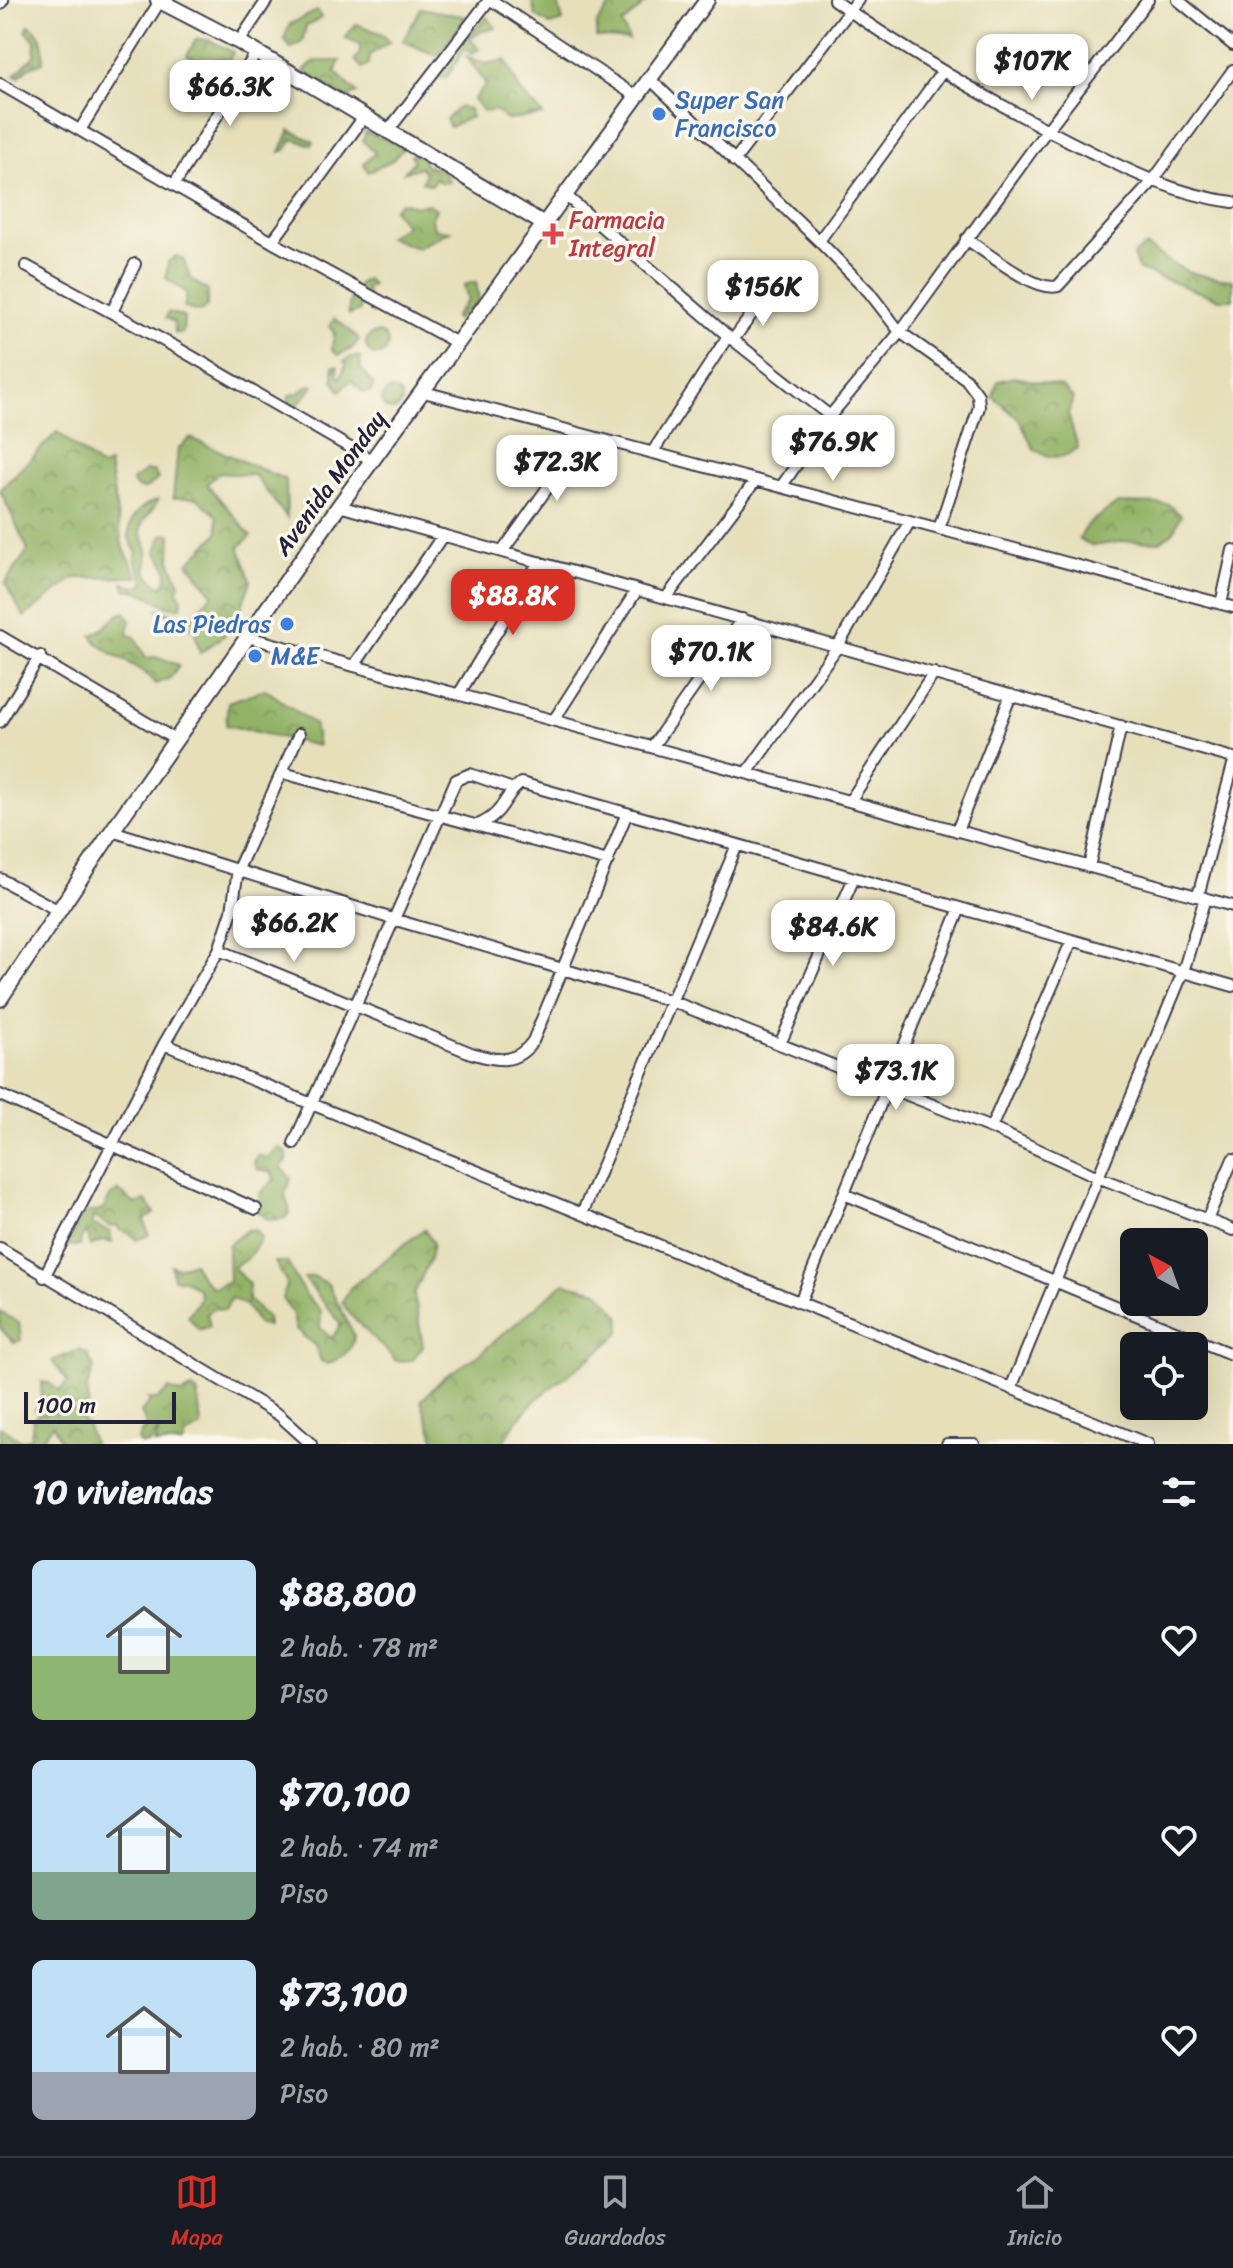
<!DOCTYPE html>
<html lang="es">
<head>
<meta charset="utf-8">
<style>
	:root { --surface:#171b24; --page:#20242c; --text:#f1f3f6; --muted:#9ea1a6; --line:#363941; --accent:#d93025 }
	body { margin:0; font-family:Sriracha,sans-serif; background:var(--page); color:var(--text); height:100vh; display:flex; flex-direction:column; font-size:30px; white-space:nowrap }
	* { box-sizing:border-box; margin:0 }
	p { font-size:26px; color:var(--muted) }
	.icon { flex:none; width:44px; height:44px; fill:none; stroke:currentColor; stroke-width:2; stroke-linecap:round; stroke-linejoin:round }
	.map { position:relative; height:1444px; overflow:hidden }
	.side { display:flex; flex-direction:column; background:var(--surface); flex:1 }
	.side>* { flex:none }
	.needle { width:52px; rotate:319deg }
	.controls { position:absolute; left:1120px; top:1228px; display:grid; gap:16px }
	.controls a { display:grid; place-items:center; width:88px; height:88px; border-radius:12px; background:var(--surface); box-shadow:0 8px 32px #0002; font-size:40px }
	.scale { position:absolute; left:24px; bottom:20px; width:152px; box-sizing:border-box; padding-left:8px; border:4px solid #22223b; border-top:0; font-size:22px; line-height:28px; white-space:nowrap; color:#22223b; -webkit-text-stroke:6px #fbf7ec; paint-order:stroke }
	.price { position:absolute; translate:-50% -68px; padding:0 18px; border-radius:16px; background:#fff; color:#222; font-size:26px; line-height:52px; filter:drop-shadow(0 2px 4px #0008) }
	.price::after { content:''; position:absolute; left:50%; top:48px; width:24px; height:18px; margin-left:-12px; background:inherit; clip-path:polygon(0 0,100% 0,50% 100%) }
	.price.current { background:var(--accent); color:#fff }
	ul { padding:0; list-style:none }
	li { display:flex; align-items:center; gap:24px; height:200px; padding:0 32px }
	li span { display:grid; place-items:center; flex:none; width:224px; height:160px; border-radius:12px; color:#555 }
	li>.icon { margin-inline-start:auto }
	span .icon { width:96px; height:96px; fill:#fffc; stroke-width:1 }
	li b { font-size:34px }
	h2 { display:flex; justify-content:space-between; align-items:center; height:96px; padding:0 32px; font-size:34px }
	.menu { display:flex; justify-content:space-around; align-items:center; height:112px; border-top:2px solid var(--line); background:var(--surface); font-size:22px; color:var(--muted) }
	.menu a { display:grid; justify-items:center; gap:4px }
	.menu .current { color:var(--accent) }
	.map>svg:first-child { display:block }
</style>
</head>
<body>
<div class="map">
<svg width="1233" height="1444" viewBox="0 0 1233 1444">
	<defs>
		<pattern id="forest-crowns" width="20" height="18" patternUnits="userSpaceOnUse" patternTransform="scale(2)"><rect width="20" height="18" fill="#93b266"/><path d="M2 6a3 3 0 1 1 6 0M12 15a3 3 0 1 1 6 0" fill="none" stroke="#789055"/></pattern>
	</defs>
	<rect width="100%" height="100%" fill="#fbf7ec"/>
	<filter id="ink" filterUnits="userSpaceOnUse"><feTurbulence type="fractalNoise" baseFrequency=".0125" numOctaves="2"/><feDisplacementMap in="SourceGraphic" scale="16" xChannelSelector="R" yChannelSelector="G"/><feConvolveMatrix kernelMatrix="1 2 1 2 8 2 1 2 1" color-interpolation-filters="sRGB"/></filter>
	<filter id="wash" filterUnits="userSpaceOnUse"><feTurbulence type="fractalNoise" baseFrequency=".006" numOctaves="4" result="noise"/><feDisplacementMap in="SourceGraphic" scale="32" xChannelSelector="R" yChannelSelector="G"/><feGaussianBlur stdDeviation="1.8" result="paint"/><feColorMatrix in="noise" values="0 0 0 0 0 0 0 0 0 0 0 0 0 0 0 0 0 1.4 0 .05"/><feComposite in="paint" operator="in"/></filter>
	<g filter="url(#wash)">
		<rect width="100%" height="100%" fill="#e6dfba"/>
		<path fill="url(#forest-crowns)" stroke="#5a6a50" stroke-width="2" d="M532,0H557L563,21L550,25L535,15Z
			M608,0H649L622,24L629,40L596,37L597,23L611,5Z
			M421,8L466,17L437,56L403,41Z
			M317,11L321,17L306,27L302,42L291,49L284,39L290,24Z
			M487,17L496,28L480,32L470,39L479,49L471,54L465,48L447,77L437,78L442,62Z
			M356,24L383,34L389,42L370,55L369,64L362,68L355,60L360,53V44L345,38Z
			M29,25C43,33 44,47 43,62L28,68L19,77L15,75L34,56L35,40L26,31Z
			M196,39L210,40L233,52L229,60L217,59L202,63L187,55Z
			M466,56L486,64L506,60L520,91L543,115L507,120L495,110L485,112L473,100L486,84Z
			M315,61H340L335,72L357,93L346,98L304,71Z
			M459,107L469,109L471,117L450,127L446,119Z
			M290,130L314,142L312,145L293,139L287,149L280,152Z
			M365,132L397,142L403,149L391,161L368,172L364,164L375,153L363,141Z
			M419,151L426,166L441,168L450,182L441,183L435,178L432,185L422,182L425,174L421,167L404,172L414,161L411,155Z
			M401,202L416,206L428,204L436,209L431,220L435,229L450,231L417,248L387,237L406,226L393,209Z
			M1146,246C1179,269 1192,277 1233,280V299H1218L1139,270L1133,256Z
			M176,256L183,259L191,279L208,291L207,307L200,312L184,308L187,293L166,278L168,262Z
			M367,279L372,285L365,289L370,300L360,307V311L349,315C347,302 355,283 367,279Z
			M476,282L479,301L456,320L454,317L468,300L464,285Z
			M168,312L184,317L183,333H175L174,322L166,318Z
			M334,319C339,320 352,334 359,339L352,349L338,355L332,350L334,333L329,326Z
			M366 344a11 11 0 1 1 22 0a11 11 0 1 1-22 0Z
			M351,357H360L361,369L374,385L370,392H363L351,380L340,391L333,380V366H338L337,375L340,378L347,363L344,362Z
			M1014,377L1062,387L1073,398L1068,414L1078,448L1065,456L1048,457L1034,449L1019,419L993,397L998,381Z
			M309,385L314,386L297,405L299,413L288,407L289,395L299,393Z
			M382 400a10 10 0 1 1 20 0a10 10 0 1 1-20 0Z
			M57,432L101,467L109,464L122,545L138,577L74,578L24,617L5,583L28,550L0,490Z
			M190,438L286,480L287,518L254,475L218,473L207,484L251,536L239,547L251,581L234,628L200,653L194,629L157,609L189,618L213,594L188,563L218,533L217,516L197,498H173L178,449Z
			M145,471H154L158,479L145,489L137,488L132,481Z
			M158,500C154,511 144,516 141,527C139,536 146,542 147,551C149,570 139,572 162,587C172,570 166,566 156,551L162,535L171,534L170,560L180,584L177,592L182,598L181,607C160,610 147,588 127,590L123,583L138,588L145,583L135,560L137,552C119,531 134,507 158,500Z
			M1118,503L1168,504L1181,515L1173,532L1159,542L1125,541L1093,546L1079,539L1088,524Z
			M125,612L130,619L128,635L135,637L146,658L155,657L179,665L170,678L155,684C142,663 101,655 92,635C107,631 110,616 125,612Z
			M265,689L314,724L318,746L226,725L228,702Z
			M280,1148L287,1153V1162L281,1166L291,1179L285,1194L290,1211L285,1218L269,1220L256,1210L261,1192L274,1180L272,1172L257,1169L254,1162L257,1155L266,1158Z
			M119,1191L135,1204L146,1201L155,1213L144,1220L149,1235L136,1240L131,1234L119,1230L118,1226L110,1227L94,1216L91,1224L110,1232L112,1243L104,1240L90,1246L87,1232L81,1237L80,1246H68L83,1214L103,1209L111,1195Z
			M248,1229L257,1231L261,1239L247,1259L233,1267L249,1284L248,1299L267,1318L268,1326L259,1325L245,1305L231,1298L225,1310L213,1308L207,1314L210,1326L199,1330L188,1316L200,1299L199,1290L185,1280L173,1279L171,1265L178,1268L193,1262L200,1276L213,1288L229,1281L228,1245Z
			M424,1229L433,1243L430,1259L414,1294L423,1346L413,1360L396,1361C379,1340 355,1325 342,1302L350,1288Z
			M275,1262H287L304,1293L321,1311L320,1328L332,1338L341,1324L304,1278L313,1276L328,1284L354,1335C354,1350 341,1358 328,1364L321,1361L315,1346L296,1329L292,1312L282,1299L287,1283Z
			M564,1283L598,1291L620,1316V1332C578,1376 533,1386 502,1444H436L421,1401L444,1377L477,1356Z
			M0,1312L19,1323L21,1340L14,1343L0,1328Z
			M79,1350L87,1353L94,1368L87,1387L89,1404L81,1408L62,1402L52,1409L35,1410L42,1400L41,1382L49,1383L59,1391L68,1382L52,1361Z
			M169,1389L181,1394L192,1389L198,1393L201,1427L186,1436L183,1444H154L160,1428L149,1444H140L138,1439L146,1423L141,1413L150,1402L148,1399L157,1400Z
			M72,1408L88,1427L93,1444H62L53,1425L43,1438L44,1444H0V1427L23,1441L31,1437L33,1420L38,1414Z"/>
	</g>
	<g filter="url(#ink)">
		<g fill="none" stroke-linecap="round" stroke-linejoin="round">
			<g stroke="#3f3e4e" stroke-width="14">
				<path id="minor" d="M491,0L637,97
					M834,0C909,53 987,99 1069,141C1123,168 1172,194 1233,202
					M1178,0L1233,45
					M0,4L3,0
					M239,42L267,0
					M650,79L819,241L869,292L900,332L966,379L978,395L979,407L939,529
					M0,84L272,242L459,344
					M80,130L160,1
					M388,131L489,0
					M734,161L858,0
					M174,185L256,53
					M564,194L728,336L830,416
					M966,239C987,252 1036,293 1058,286L1152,182L1233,70
					M819,241L942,72
					M272,242L364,117
					M26,266L179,349L373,461
					M112,312L135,264
					M733,340L765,296
					M424,392L1233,607
					M652,453L728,336
					M781,487L830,416L900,332L1041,138L1148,0
					M339,506L1233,758
					M502,552L585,435
					M666,598L756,480
					M1221,604L1233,550
					M0,636L176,740
					M248,637L1233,906
					M354,666L443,535
					M459,694L539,562
					M554,720L637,590
					M0,722L40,656
					M652,747L742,619
					M283,773L608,861
					M747,773L838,646L910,521
					M850,801L934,673
					M478,825C507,812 502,796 521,783L1233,986
					M112,831L396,920L671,1001L991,1128L1098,1177L1233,1230
					M957,831L1011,695
					M1089,867L1121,726
					M0,879L59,911
					M1198,896L1233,765
					M219,950L471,1053C497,1061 516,1065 533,1041L627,813
					M164,1044L1148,1444
					M780,1044L854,878
					M0,1095L256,1209
					M991,1128L1072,940
					M294,1143L456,780L470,774L513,789
					M844,1194L1233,1355
					M582,1214L737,845
					M1207,1220L1233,1159
					M0,1248L279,1415L311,1444
					M44,1277L164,1044L219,950L232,911L238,869L299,734
					M800,1302L960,908
					M1011,1388L1183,972L1205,898
					M947,1444H974"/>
			</g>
			<g stroke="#3f3e4e" stroke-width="18">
				<path id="secondary" d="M158,0L239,42L544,224
					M0,999L112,831L339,506L707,0"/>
			</g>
			<use href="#minor" stroke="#fff" stroke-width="10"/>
			<use href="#secondary" stroke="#fff" stroke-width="14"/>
		</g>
	</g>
	<g fill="#3f7fe0" stroke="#fbf7ec" stroke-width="3">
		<circle cx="659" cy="114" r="8"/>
		<circle cx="287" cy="624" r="8"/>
		<circle cx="255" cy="656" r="8"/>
	</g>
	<path fill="#e0444e" stroke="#fbf7ec" stroke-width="3" d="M549 222h8v8h8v8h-8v8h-8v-8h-8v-8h8z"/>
	<g text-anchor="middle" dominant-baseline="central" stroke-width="7" stroke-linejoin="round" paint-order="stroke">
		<g font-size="24" fill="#366cbe" stroke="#fbf7ec" text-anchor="start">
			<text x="675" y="100">Super San<tspan x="675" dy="28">Francisco</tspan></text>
			<text x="271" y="624" text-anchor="end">Las Piedras</text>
			<text x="271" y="656">M&amp;E</text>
		</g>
		<g font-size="24" fill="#be3a42" stroke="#fbf7ec" text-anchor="start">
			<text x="569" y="220">Farmacia<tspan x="569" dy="28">Integral</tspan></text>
		</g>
		<g font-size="24" fill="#22223b" stroke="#fbf7ec">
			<text transform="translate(330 483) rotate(-54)">Avenida Monday</text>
		</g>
	</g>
</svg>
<div class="controls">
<a><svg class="needle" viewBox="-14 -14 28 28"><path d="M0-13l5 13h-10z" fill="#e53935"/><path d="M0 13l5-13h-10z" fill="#9ea1a6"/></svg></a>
<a><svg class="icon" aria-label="locate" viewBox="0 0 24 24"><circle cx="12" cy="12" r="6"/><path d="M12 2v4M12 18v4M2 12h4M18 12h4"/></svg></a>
</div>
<div class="scale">100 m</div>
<b class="price" style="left:1032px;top:102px">$107K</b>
<b class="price" style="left:230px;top:128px">$66.3K</b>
<b class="price" style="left:763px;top:328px">$156K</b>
<b class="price" style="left:833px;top:483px">$76.9K</b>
<b class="price" style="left:557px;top:503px">$72.3K</b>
<b class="price current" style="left:513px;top:637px">$88.8K</b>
<b class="price" style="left:711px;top:693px">$70.1K</b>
<b class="price" style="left:294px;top:964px">$66.2K</b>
<b class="price" style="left:833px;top:968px">$84.6K</b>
<b class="price" style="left:896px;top:1112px">$73.1K</b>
</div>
<section class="side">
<h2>10 viviendas<svg class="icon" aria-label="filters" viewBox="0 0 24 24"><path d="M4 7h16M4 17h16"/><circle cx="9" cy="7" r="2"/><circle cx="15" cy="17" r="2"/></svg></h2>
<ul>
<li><span style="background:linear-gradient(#bfe0f5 60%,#8fb573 0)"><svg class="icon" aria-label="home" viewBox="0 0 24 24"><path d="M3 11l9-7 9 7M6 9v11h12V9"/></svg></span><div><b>$88,800</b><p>2 hab. · 78 m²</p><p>Piso</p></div><svg class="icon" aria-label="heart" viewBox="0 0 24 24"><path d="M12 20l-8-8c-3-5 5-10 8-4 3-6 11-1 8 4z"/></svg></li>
<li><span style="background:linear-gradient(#bfe0f5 70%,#7fa58c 0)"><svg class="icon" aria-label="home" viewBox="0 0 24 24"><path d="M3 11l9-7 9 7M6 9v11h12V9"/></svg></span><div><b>$70,100</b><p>2 hab. · 74 m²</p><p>Piso</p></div><svg class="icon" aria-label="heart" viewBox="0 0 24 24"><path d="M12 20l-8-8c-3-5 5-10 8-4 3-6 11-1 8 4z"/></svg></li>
<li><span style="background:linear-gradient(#bfe0f5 70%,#9aa5b1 0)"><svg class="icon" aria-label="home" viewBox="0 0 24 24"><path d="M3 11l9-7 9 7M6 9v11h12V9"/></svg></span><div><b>$73,100</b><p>2 hab. · 80 m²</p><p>Piso</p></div><svg class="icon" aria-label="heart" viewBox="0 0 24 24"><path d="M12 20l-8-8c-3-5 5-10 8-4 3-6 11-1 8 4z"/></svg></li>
</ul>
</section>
<nav class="menu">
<a class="current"><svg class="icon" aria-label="map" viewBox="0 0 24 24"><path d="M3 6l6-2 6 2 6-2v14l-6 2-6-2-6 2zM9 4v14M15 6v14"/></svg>Mapa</a>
<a><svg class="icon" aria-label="saved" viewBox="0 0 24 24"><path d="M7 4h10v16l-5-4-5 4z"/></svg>Guardados</a>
<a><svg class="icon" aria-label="home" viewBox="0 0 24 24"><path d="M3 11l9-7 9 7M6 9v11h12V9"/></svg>Inicio</a>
</nav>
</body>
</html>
